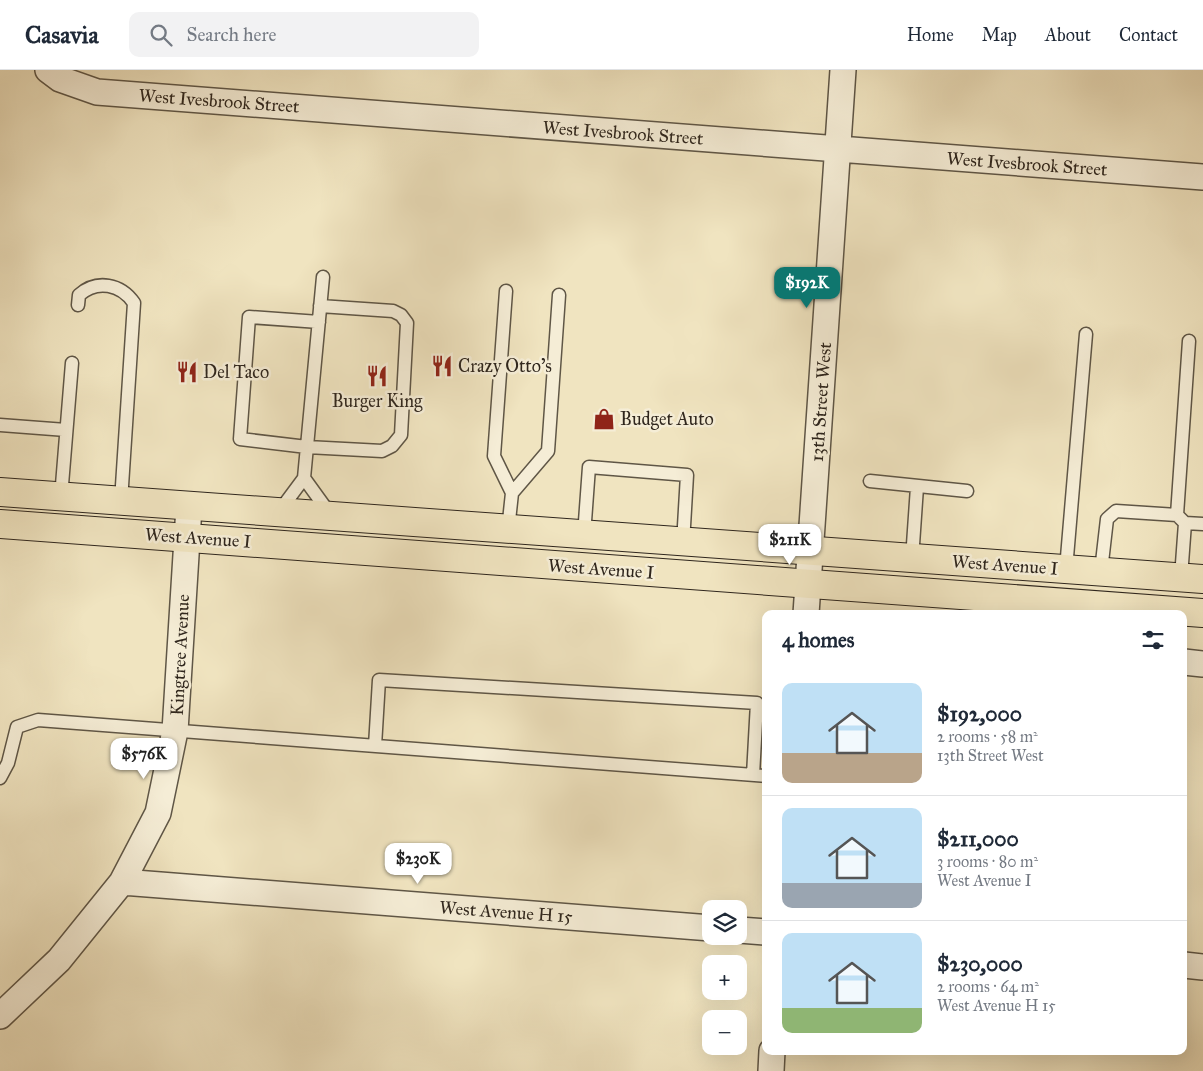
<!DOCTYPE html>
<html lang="en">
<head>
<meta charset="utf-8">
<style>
	:root { --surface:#fff; --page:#f2f2f3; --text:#1f2937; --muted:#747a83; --line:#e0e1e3; --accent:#0f766e }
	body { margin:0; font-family:"IM FELL Great Primer",serif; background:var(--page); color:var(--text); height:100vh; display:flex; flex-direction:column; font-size:19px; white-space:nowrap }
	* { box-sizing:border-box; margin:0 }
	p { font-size:16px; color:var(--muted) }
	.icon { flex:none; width:28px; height:28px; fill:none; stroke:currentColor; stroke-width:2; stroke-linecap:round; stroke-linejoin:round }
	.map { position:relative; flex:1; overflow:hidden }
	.details { position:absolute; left:762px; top:540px; width:425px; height:445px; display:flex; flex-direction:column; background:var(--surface); border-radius:10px; box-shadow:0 5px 20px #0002 }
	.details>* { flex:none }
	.controls { position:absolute; left:702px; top:830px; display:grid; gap:10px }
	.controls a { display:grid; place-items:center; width:45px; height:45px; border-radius:10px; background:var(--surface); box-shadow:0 5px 20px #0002; font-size:25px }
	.price { position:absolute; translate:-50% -42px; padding:0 11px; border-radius:10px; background:#fff; color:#222; font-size:16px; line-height:32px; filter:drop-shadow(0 1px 2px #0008) }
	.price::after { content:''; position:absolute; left:50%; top:30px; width:15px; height:11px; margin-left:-8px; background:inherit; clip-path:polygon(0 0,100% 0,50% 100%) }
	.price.current { background:var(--accent); color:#fff }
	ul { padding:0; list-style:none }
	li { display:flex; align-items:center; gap:15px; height:125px; padding:0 20px }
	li+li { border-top:1px solid var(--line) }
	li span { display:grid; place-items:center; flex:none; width:140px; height:100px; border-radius:10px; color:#555 }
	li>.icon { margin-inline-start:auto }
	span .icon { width:60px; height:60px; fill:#fffc; stroke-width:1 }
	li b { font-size:21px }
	h2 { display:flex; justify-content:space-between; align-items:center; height:60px; padding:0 20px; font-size:21px }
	header { display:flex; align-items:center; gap:30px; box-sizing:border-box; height:70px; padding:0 25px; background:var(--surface); border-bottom:1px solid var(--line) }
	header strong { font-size:24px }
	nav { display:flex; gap:28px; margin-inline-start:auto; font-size:18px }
	.search { width:350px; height:45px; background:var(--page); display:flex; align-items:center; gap:12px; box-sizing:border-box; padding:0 18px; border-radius:10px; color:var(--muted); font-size:19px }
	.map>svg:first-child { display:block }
</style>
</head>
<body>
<header>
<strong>Casavia</strong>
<div class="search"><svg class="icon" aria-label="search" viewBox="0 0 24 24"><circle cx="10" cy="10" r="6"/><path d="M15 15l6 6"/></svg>Search here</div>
<nav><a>Home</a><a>Map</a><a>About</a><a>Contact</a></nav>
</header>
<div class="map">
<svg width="1203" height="1001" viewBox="0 0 1203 1001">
	<rect width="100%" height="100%" fill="#f0e4c0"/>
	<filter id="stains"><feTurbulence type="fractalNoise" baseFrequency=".004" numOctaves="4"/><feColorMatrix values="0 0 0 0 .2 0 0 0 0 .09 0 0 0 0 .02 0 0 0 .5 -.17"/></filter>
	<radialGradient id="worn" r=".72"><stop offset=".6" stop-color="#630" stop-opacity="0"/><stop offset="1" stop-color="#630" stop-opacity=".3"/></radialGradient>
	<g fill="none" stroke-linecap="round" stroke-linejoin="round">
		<g stroke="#5f5646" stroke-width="15">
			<path id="service" d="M506,221L494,386L512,423L508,460
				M78,235L79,225C97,209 121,214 134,233L121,431
				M319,252L249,247L240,369L307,377L382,381L392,376L401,365L407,253L401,245L393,241L320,236
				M0,355L66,360
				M304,408L330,444
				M870,411L967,421
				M512,423L548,381L559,225
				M61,427L72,293
				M278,443L304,408L323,207
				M1177,445L1189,271
				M584,465L589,397L687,405L683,473
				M912,489L917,417
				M1066,499L1086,264
				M1101,501L1107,449L1116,441L1177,445L1185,453L1203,454
				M1181,507L1185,453
				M375,676L379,610L757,633L753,705
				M0,708L8,693L17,657L38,650L766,706"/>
		</g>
		<g stroke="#5f5646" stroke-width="28">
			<path id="minor" d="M48,0L60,9L97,22L1203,107
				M806,544L843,0
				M1184,592L1203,594
				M122,812L711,858
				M739,860L766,862
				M1184,895L1203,897
				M0,946L59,890L122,812L158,743L175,661L189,437
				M771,1001L772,981"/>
		</g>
		<g stroke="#2f261d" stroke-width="30">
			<path id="primary" d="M0,422L1203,509
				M0,454L1203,543"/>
		</g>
		<use href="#service" stroke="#f5edd6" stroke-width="12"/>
		<use href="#minor" stroke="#f5edd6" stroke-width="25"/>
		<use href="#primary" stroke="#f0e4c0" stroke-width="28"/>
	</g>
	<defs>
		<g id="restaurant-bare" transform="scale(1.725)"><path d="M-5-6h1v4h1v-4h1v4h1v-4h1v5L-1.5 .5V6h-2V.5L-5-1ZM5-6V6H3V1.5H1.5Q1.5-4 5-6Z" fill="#8f2418" stroke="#f5edd6" stroke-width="2.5" paint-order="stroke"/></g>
		<g id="shop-bare" transform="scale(1.725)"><path d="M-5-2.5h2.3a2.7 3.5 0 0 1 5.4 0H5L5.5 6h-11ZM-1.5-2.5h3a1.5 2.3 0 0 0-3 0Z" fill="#8f2418" stroke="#f5edd6" stroke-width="2.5" paint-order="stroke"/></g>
	</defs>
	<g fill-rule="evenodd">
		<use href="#restaurant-bare" x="442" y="296"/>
		<use href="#restaurant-bare" x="187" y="302"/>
		<use href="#restaurant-bare" x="377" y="306"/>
		<use href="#shop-bare" x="604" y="349"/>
	</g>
	<g text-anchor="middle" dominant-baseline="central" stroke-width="5" stroke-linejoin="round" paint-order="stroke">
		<g font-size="18" fill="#2f261d" stroke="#f5edd6">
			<text transform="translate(219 31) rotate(4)">West Ivesbrook Street</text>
			<text transform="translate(623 63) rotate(4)">West Ivesbrook Street</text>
			<text transform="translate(1027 94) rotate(4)">West Ivesbrook Street</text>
			<text transform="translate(821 332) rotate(-86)">13th Street West</text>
			<text transform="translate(198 468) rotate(4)">West Avenue I</text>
			<text transform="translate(1005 495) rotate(4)">West Avenue I</text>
			<text transform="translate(601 499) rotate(4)">West Avenue I</text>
			<text transform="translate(180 585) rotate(-87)">Kingtree Avenue</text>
			<text transform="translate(506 842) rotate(4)">West Avenue H 15</text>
		</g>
		<g font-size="18" fill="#2f261d" stroke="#f5edd6" text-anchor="start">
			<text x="458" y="296">Crazy Otto's</text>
			<text x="203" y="302">Del Taco</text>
			<text x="377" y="331" text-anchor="middle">Burger King</text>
			<text x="620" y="349">Budget Auto</text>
		</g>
	</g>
	<rect width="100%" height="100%" filter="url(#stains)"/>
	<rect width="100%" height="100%" fill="url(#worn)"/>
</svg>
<div class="controls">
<a><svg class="icon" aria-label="layers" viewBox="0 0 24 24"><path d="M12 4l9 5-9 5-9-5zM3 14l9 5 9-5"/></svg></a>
<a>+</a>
<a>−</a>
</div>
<b class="price current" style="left:807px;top:239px">$192K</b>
<b class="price" style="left:790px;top:496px">$211K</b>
<b class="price" style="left:144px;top:710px">$576K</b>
<b class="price" style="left:418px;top:815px">$230K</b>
<section class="details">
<h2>4 homes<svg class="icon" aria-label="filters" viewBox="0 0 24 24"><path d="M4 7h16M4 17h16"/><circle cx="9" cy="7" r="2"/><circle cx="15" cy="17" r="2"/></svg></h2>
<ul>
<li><span style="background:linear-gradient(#bfe0f5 70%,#b9a48a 0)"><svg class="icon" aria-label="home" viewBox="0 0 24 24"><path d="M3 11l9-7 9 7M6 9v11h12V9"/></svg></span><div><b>$192,000</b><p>2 rooms · 58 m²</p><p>13th Street West</p></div></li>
<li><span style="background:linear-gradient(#bfe0f5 75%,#9aa5b1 0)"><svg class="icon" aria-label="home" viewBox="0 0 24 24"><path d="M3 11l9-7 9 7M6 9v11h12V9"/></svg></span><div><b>$211,000</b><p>3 rooms · 80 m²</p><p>West Avenue I</p></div></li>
<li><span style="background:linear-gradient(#bfe0f5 75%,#8fb573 0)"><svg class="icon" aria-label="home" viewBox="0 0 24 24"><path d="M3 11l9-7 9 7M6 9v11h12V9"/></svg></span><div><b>$230,000</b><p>2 rooms · 64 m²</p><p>West Avenue H 15</p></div></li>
</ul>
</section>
</div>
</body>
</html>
